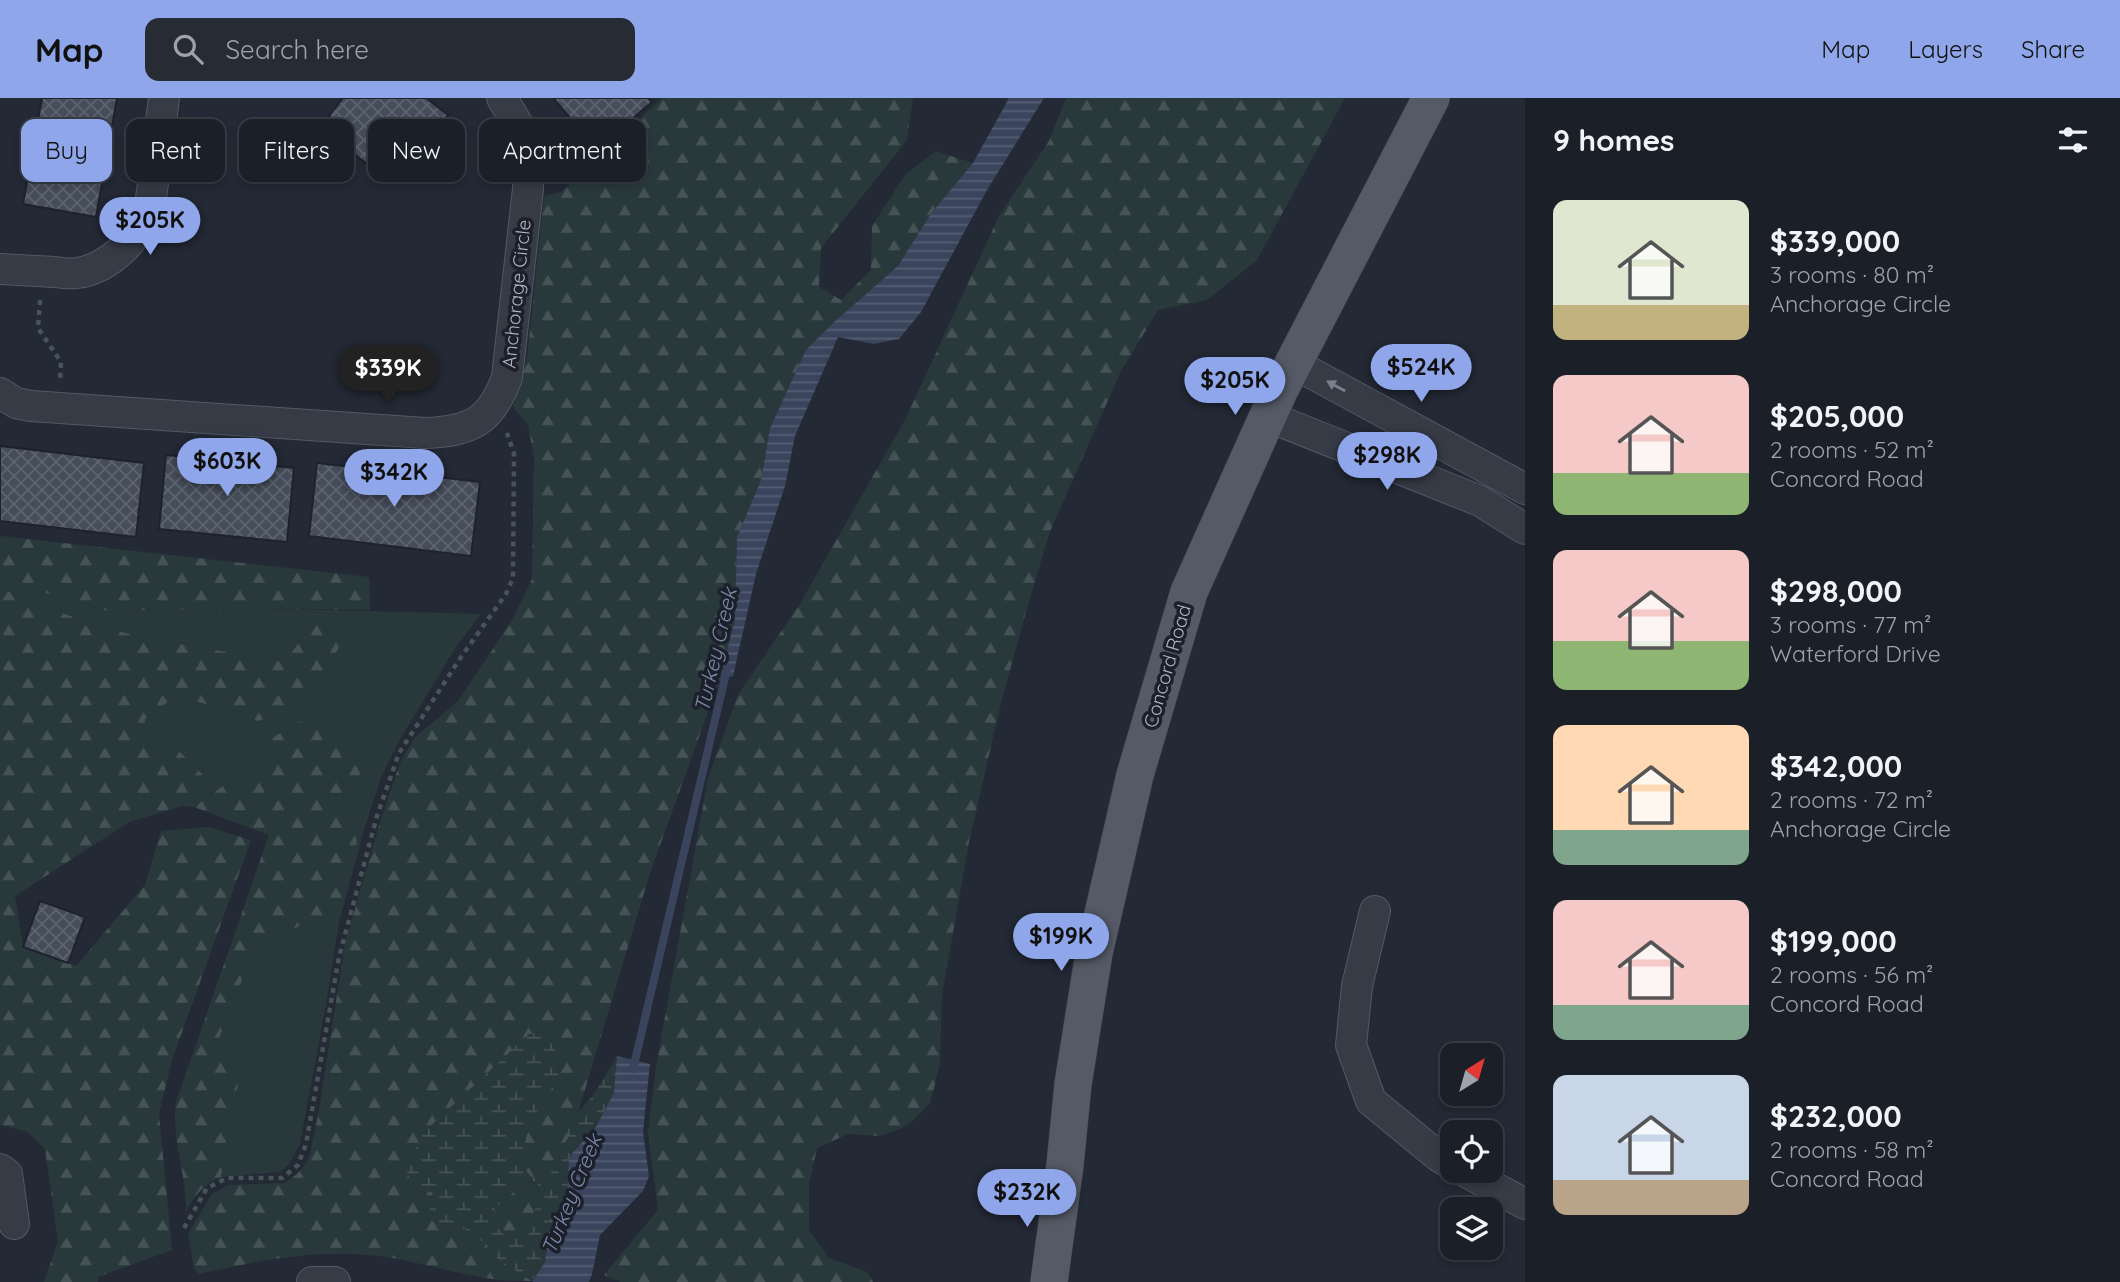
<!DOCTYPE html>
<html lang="en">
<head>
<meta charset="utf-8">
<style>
	:root { --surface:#1a1f28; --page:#272c34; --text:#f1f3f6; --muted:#9fa2a8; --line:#383d45; --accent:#8fa7ea }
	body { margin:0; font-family:Quicksand,sans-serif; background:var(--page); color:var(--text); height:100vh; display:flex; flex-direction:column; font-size:26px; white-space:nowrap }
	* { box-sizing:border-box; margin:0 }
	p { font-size:23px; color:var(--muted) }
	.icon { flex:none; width:38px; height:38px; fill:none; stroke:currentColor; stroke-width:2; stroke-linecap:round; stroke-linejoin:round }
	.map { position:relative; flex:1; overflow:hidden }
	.details { display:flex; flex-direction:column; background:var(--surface); width:595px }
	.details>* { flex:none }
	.top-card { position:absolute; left:21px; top:21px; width:665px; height:63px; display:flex; gap:14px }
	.needle { width:46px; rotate:37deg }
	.buttons { position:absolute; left:1440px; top:945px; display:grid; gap:14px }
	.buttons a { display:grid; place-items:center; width:63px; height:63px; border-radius:14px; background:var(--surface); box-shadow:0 4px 10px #0003,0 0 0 2px var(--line); font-size:35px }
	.price { position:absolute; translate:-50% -60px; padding:0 16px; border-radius:24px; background:var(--accent); color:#111; font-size:23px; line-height:46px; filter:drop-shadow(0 2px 4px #0008) }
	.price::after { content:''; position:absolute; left:50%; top:42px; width:21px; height:16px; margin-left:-10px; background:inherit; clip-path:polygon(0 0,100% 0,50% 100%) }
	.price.selected { background:#222; color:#fff }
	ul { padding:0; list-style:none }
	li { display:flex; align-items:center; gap:21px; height:175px; padding:0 28px }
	li span { display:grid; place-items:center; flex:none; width:196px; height:140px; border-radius:14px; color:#555 }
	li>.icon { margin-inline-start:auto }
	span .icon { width:84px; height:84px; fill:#fffc; stroke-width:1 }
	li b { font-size:30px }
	h2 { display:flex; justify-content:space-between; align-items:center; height:84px; padding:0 28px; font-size:30px }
	.tag { padding:0 24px; border-radius:14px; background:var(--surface); box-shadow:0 4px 10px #0003,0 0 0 2px var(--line); font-size:24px; line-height:63px }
	.tag.selected { background:var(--accent); color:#111 }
	header { display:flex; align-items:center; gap:42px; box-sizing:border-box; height:98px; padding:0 35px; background:var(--accent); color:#111 }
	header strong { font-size:33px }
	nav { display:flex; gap:38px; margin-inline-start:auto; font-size:24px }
	.search { width:490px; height:63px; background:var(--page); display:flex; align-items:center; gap:18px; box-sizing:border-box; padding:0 24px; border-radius:14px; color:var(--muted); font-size:26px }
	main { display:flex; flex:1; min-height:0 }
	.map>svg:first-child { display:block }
</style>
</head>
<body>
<header>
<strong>Map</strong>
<div class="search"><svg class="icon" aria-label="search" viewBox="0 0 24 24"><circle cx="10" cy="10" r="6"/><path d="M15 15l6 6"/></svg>Search here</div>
<nav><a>Map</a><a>Layers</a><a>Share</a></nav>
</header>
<main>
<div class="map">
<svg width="1525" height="1184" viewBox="0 0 1525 1184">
	<defs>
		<pattern id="forest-firs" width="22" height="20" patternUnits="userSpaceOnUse" patternTransform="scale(1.75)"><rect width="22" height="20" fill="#29393b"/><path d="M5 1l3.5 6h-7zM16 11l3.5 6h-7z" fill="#465356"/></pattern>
		<pattern id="wetland-marsh" width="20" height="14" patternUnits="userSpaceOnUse" patternTransform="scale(1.75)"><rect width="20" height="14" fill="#29393b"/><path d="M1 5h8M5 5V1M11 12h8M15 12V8" fill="none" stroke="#465356"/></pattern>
		<pattern id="water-rules" width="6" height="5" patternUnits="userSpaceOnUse" patternTransform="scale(1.75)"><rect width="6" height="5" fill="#3a455d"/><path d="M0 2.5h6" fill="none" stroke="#545e73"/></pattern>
		<pattern id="building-cross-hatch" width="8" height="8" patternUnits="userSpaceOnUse" patternTransform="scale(1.75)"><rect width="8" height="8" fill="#454c5a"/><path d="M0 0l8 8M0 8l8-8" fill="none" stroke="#5d6470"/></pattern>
	</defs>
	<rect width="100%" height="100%" fill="#232935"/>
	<path fill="#29393b" d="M0,482L107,513L253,510L481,516L456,549L398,645L381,680L364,732L339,825L326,907L300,1046L290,1065L280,1074L221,1079L239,981L236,960L219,940L252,857L269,842L302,827L357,744L348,713L364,660L266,661L252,675L232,681L194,709L182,708L203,677L178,652L144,638L145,621L177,596L258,623L319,519L284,564L146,540L93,527L0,490Z"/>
	<path fill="url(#forest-firs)" d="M662,0H913L907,42L821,150L819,189L841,202L871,172L872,128L905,77L936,53L973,65L930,117L898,168L833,225L806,252L770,330L761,382L737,439L735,521L720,581L650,775L578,1015L568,1026L569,1040L563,1048L548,1083C544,1081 536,1081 532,1079C514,1068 527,1031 535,1017C541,1004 552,992 557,979C564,962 554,946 543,934L424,1034L412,1084L433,1095L430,1109L443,1130L470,1131L499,1162L532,1183C521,1183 510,1183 500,1182C456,1177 413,1161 369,1157C311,1152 255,1163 199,1176L194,1170L188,1136L211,1097L228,1087L285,1085L297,1076L305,1067L310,1056L319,1012L345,846L381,721L400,665L414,640L458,603L513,521L532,481L534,360L528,327L513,309L527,261L544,98L561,94Z
		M1066,0H1345L1257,162L1207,202L1158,212L1120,275L1049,436L1024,521L1001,605L969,744L942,897L940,966L930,1005L907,1028L880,1038L848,1036L817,1050L809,1087V1132L829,1160L867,1174L873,1184H621L604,1177L658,1112L648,1034L656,969L708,680L738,597L801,504L905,322L999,118L1049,43Z
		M0,438L369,479L370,512L253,510L107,513L0,482Z
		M0,490L93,527L146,540L284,564L319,519L352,527L307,604L258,623L177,597L145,621L144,638L178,652L203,677L182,708L129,724L15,798L23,848L76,868L145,787L161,733L208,729L251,742L172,962L159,1016L172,1152L98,1179V1184H44L58,1143L45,1051L28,1034L0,1027Z
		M300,624L327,630L365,660L348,713L357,744L339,825L302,827L269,842L252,857L219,940L236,960L239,981L221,1079C203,1086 196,1097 186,1113C187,1075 171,1044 176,1004L269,737L194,709L232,681L252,675L266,661L270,641Z
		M527,1083L537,1086L540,1092L528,1138C512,1144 503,1137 493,1126L495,1110Z"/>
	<path fill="url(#wetland-marsh)" fill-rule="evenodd" d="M543,934C554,946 564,963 557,979C553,992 541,1004 535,1017C527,1031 515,1068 532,1079C536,1081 544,1081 548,1082L563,1048L568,1040V1026L594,996L617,958L615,995L596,1029L569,1059L567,1104L549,1133L545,1164L532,1183L499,1162L470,1131L443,1130L431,1122L430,1109L433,1095L411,1084L406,1071L424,1034L529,936ZM526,1083H532L537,1085L540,1092L528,1138C512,1144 504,1137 493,1126L495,1110Z"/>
	<path fill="url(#water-rules)" d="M1009,0H1044L987,92L921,214L899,241L874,246L838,239L795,338L785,388L756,476L733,578L720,581L735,521L737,439L761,382L770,330L806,252L833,225L898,168L930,117L973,65Z
		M617,958L650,966L643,1034L649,1078L643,1093L600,1137L592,1176L589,1184H532L545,1164L549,1134L567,1104L569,1059L596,1029L614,995Z"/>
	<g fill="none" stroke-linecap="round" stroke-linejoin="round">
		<path stroke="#3a455d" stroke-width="8" d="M633,971L727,571"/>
	</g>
	<path fill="url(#building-cross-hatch)" stroke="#1e222d" stroke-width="2" d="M42,0H117L96,119L23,106Z
		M343,0H426L448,17L404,74L381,56L371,69L336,42L344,30L329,18Z
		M553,0H648L652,4L597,51Z
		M0,348L144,365L136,439L0,423Z
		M166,357L294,370L287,444L159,431Z
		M317,365L480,384L471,458L309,438Z
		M40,803L85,819L68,865L23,849Z"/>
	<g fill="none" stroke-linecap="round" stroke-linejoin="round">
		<g stroke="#545964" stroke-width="32">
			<path id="minor" d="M0,171C18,172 37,173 55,174C62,175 70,176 77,175C109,171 142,138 150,108L164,0
				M1293,265L1525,391
				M0,295L16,305L31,308L425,335C471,333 491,324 507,279L528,91V75L524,44L518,27L502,0
				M1267,318L1480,403L1525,431
				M1375,813L1357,888L1351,947L1371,1003L1438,1058L1452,1066
				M0,1071L7,1076L14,1126
				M1464,1073L1525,1106
				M312,1184H335"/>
		</g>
		<g stroke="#404450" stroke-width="38">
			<path id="major" d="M1049,1184L1065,1067L1073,986L1094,855L1135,677L1189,494L1279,293L1431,0"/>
		</g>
		<path stroke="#475458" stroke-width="4.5" stroke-dasharray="5 5" stroke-linecap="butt" d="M40,202L38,230L61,264L60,284
			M184,1130L207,1090L227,1080H282L298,1067L306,1046L339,859L377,718L399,655L461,559L506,496L513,480L514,356L507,335"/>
		<use href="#minor" stroke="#363b46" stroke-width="30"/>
		<use href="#major" stroke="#555a66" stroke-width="37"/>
	</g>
	<defs><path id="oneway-solid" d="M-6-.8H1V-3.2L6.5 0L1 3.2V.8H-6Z" transform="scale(1.75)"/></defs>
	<use fill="#7a7f8b" href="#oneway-solid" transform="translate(1336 288) rotate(-151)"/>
	<g text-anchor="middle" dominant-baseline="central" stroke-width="7" stroke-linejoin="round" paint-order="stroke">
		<g font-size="19" fill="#b1b6c3" stroke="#1c202b">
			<text transform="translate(516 196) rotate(-84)">Anchorage Circle</text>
			<text transform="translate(1167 568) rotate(-74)">Concord Road</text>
		</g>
		<g font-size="21" font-style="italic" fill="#7c8aa8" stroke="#1c202b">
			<text transform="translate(715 552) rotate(-77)">Turkey Creek</text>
			<text transform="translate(571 1096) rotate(-68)">Turkey Creek</text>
		</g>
	</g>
</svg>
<div class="buttons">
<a><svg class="needle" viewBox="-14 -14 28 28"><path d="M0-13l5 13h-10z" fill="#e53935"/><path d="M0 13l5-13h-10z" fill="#9fa2a8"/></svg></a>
<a><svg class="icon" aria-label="locate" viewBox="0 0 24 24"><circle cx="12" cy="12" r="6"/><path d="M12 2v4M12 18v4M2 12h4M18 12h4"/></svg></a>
<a><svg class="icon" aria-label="layers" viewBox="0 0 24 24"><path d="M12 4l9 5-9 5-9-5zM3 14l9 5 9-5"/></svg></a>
</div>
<b class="price" style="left:150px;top:159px">$205K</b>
<b class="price" style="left:1421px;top:306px">$524K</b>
<b class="price selected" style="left:388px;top:307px">$339K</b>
<b class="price" style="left:1235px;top:319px">$205K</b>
<b class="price" style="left:1387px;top:394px">$298K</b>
<b class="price" style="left:227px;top:400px">$603K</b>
<b class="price" style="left:394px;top:411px">$342K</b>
<b class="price" style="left:1061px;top:875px">$199K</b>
<b class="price" style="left:1027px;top:1131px">$232K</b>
<div class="top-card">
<a class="tag selected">Buy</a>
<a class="tag">Rent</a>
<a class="tag">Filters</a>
<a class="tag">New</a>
<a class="tag">Apartment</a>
</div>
</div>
<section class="details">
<h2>9 homes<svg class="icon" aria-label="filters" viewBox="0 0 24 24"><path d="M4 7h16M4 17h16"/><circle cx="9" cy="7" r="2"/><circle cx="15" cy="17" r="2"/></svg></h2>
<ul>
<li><span style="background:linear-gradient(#dfe7d0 75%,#c2b280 0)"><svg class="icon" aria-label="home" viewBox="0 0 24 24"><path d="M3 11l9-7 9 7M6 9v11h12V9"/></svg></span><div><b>$339,000</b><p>3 rooms · 80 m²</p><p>Anchorage Circle</p></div></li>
<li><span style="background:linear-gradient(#f6c9c9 70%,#8fb573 0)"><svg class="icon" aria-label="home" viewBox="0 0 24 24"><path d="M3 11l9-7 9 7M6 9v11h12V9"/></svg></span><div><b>$205,000</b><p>2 rooms · 52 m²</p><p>Concord Road</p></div></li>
<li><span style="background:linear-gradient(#f6c9c9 65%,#8fb573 0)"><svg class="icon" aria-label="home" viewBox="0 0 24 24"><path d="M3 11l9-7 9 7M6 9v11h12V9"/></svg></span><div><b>$298,000</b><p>3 rooms · 77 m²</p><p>Waterford Drive</p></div></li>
<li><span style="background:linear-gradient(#ffd9b3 75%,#7fa58c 0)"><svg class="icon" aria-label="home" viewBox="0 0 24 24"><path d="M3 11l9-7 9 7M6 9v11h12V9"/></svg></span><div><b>$342,000</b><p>2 rooms · 72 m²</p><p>Anchorage Circle</p></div></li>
<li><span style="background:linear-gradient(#f6c9c9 75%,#7fa58c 0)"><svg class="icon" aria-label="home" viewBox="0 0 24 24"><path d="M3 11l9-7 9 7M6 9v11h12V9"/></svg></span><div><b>$199,000</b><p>2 rooms · 56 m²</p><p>Concord Road</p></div></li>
<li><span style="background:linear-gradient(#c9d6e8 75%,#b9a48a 0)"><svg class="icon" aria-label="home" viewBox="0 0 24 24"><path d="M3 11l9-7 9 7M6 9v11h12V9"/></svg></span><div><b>$232,000</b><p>2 rooms · 58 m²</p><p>Concord Road</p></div></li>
</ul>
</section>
</main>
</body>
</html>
